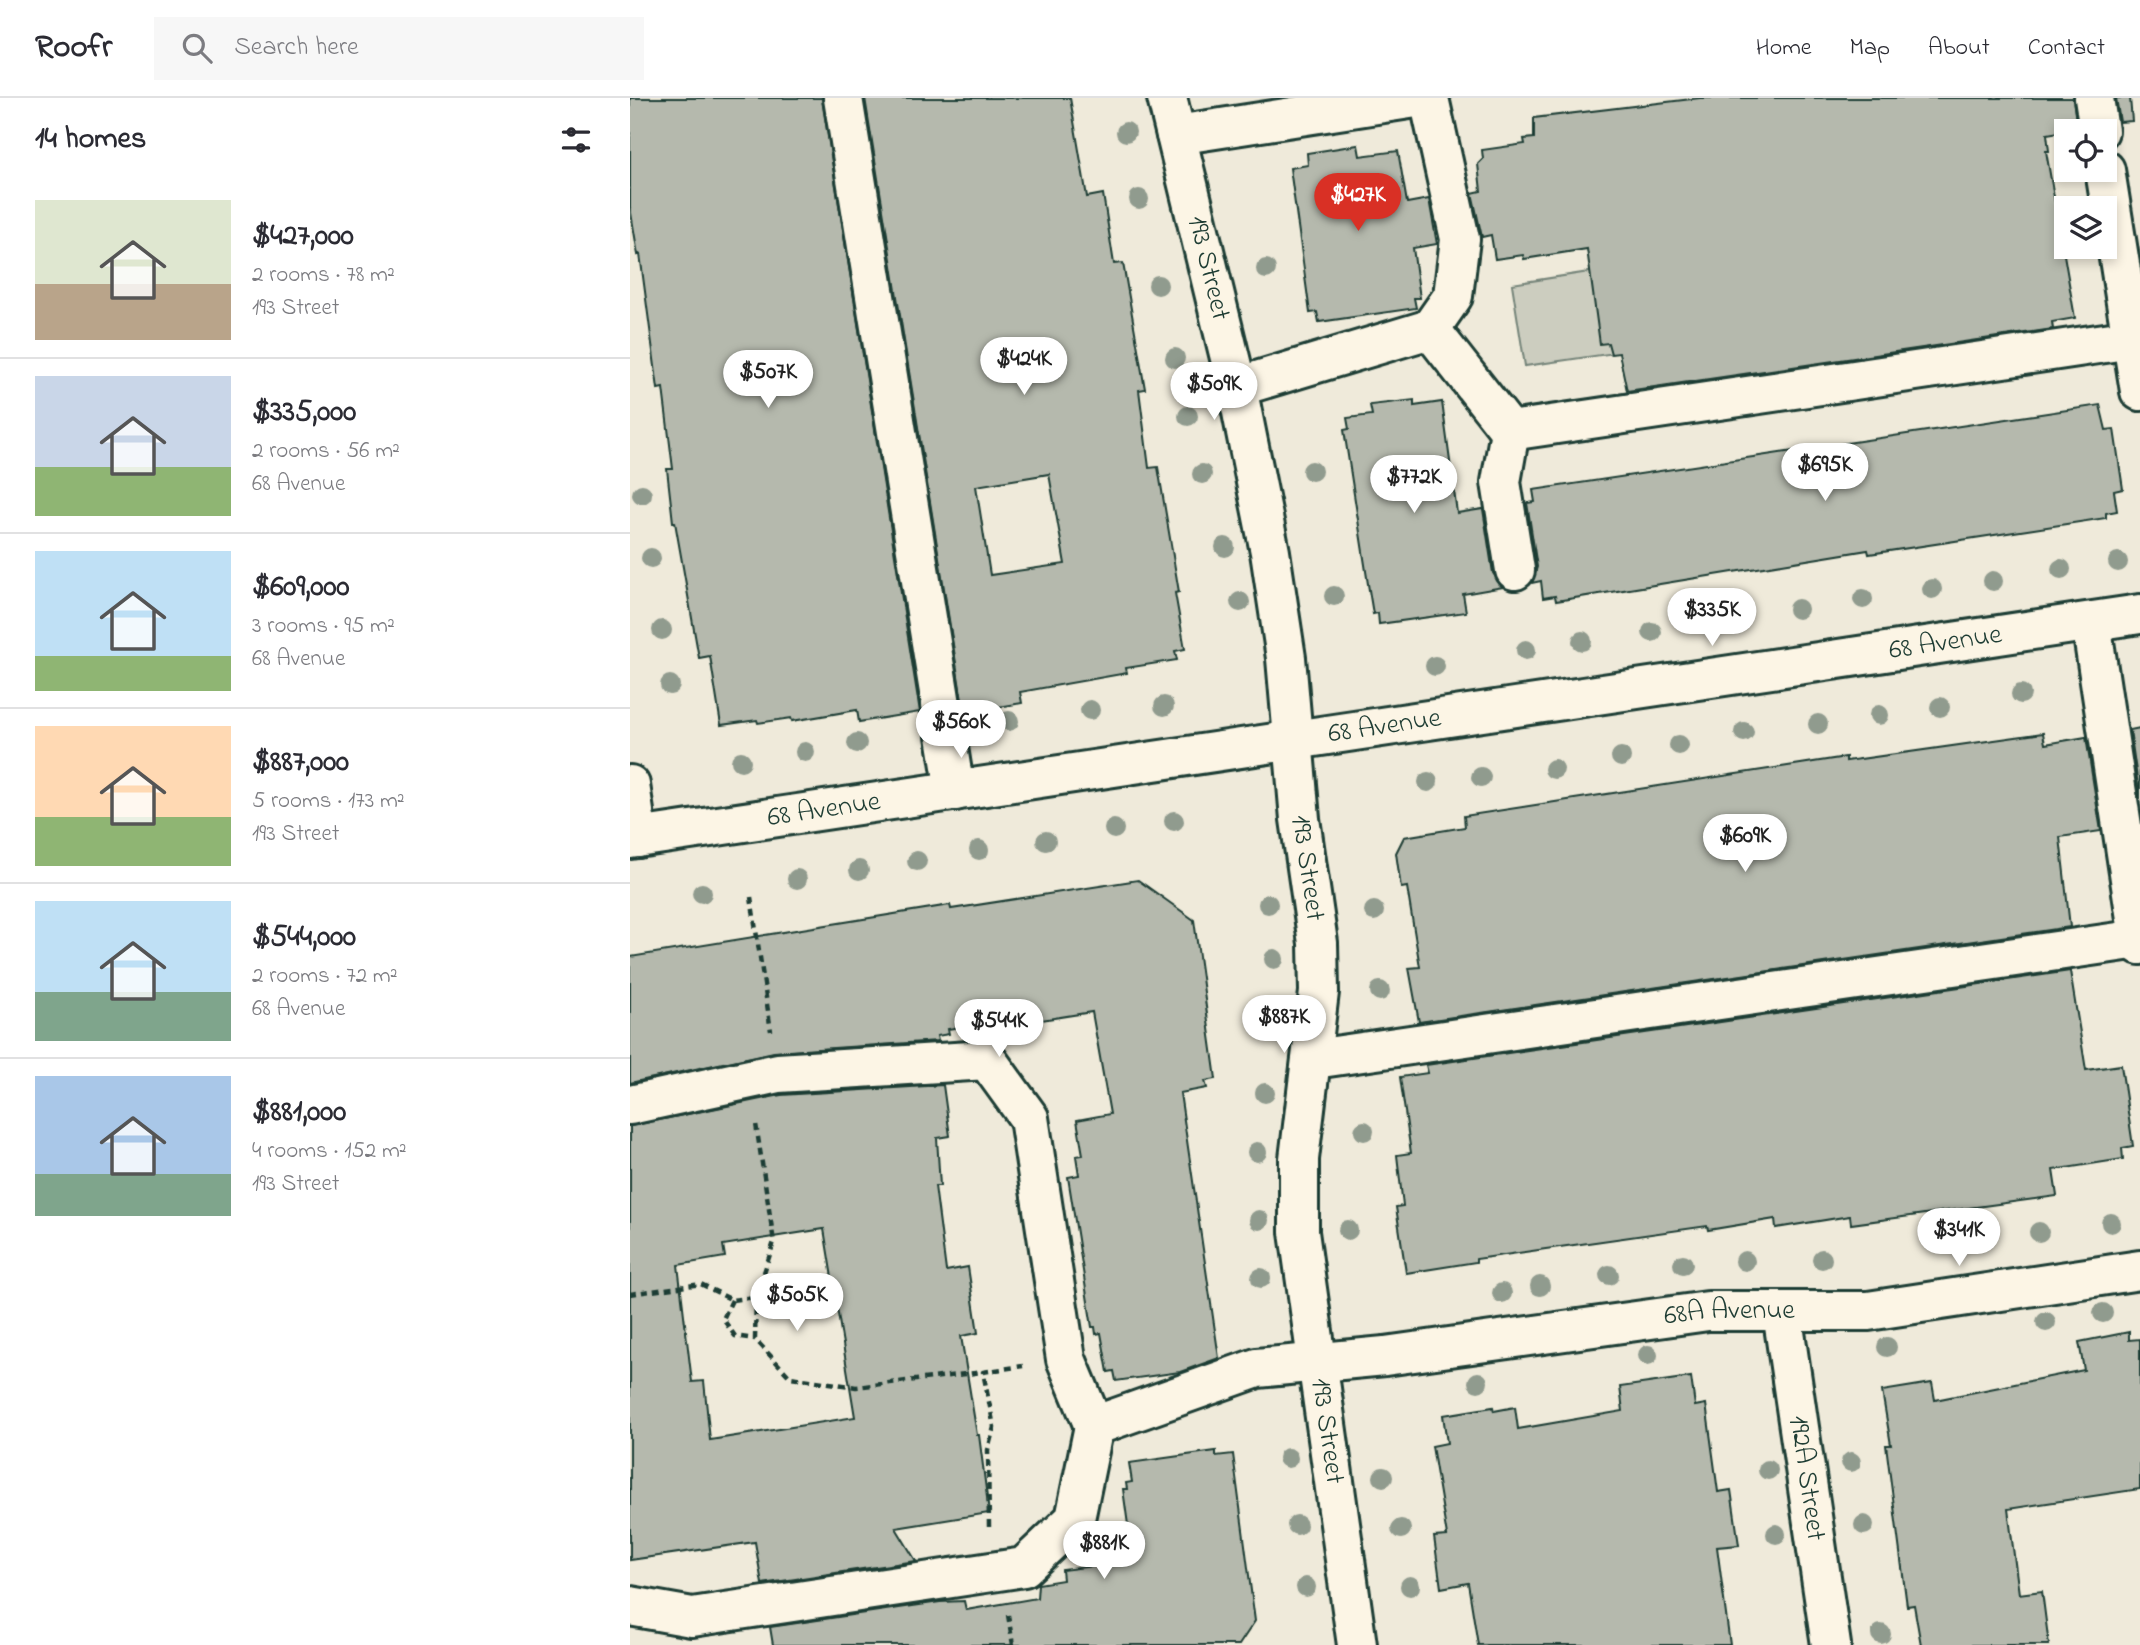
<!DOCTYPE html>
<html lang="en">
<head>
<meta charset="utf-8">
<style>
	:root { --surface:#fff; --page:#f7f7f7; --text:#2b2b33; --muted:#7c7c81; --line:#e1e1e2; --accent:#d93025 }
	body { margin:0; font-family:"Indie Flower",sans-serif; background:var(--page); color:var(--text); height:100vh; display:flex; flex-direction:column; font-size:26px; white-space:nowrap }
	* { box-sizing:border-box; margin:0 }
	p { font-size:23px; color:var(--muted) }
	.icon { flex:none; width:38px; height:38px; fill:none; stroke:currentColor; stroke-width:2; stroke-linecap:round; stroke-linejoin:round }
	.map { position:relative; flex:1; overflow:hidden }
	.details { display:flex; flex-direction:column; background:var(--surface); width:630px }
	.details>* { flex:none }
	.tools { position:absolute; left:1424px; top:21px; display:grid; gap:14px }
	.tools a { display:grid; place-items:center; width:63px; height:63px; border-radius:0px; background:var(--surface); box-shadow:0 4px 10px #0003; font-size:35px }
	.price { position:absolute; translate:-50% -60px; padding:0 16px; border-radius:24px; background:#fff; color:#222; font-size:23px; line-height:46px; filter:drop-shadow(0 2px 4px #0008) }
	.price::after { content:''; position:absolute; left:50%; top:42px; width:21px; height:16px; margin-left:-10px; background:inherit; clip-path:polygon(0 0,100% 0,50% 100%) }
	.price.selected { background:var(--accent); color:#fff }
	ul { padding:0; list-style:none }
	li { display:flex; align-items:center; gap:21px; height:175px; padding:0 35px }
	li+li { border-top:2px solid var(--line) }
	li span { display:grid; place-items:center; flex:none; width:196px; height:140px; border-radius:0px; color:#555 }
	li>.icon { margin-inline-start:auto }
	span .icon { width:84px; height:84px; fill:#fffc; stroke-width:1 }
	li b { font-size:30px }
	h2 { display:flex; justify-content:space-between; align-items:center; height:84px; padding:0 35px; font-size:30px }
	header { display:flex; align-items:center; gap:42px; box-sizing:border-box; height:98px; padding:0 35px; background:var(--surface); border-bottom:2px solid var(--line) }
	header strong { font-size:33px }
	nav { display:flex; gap:38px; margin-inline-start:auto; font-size:24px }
	.search { width:490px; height:63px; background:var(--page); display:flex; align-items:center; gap:18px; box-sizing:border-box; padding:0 24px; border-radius:0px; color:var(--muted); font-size:26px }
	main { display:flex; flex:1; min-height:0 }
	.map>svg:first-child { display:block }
</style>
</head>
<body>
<header>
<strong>Roofr</strong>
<div class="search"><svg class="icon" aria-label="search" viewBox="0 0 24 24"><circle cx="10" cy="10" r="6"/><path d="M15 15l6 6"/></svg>Search here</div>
<nav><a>Home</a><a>Map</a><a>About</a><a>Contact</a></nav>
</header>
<main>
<section class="details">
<h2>14 homes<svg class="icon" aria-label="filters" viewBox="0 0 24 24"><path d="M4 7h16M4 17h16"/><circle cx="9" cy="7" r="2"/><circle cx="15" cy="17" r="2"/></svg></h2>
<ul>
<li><span style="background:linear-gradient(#dfe7d0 60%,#b9a48a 0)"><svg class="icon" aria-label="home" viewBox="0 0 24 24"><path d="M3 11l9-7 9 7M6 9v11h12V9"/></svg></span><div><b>$427,000</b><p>2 rooms · 78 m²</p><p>193 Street</p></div></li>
<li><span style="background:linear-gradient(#c9d6e8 65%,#8fb573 0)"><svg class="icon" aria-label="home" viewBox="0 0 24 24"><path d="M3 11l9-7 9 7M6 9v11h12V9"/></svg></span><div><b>$335,000</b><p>2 rooms · 56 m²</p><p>68 Avenue</p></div></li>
<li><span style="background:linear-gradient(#bfe0f5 75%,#8fb573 0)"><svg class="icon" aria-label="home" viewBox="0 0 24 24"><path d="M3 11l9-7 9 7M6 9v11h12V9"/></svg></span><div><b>$609,000</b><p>3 rooms · 95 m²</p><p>68 Avenue</p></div></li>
<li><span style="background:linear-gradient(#ffd9b3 65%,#8fb573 0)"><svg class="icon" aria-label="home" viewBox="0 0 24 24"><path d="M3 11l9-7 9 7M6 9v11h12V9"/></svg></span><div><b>$887,000</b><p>5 rooms · 173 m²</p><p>193 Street</p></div></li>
<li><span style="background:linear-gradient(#bfe0f5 65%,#7fa58c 0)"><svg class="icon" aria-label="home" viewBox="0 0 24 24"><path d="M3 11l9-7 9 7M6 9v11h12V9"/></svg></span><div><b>$544,000</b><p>2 rooms · 72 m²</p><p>68 Avenue</p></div></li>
<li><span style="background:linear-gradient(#a9c7e8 70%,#7fa58c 0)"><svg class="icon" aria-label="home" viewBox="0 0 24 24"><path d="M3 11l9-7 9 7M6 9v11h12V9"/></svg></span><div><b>$881,000</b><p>4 rooms · 152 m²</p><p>193 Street</p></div></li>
</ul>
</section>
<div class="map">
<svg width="1510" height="1547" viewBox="0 0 1510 1547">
	<rect width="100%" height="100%" fill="#efeada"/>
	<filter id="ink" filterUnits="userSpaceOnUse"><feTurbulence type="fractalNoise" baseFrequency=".0143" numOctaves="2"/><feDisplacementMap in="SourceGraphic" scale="14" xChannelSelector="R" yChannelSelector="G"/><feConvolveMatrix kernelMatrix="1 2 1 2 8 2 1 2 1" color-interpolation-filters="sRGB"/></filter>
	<g filter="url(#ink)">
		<path fill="#cccdbf" stroke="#76857a" stroke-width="2" d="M972,172L985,255L895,268L882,186Z"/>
		<path fill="#b5b9ad" stroke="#1f3d34" stroke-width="2" fill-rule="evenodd" d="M0,0H192L290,614L229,624L227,612L162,623L161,620L128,625L127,622L91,627L80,558L69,560L45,424H43L37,371H43L33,290L28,291L10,156L8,157L0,109Z
			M235,0H440L457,99L473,96L484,166L493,165L515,291L509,292L519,370L528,369L549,494L545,495L555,551L545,553L547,562L496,570L497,575L390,594L392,605L334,615ZM419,376L435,466L360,477L346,388Z
			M1070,0H1443L1447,31L1417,36L1419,53H1416L1445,220L1422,224L1423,231L997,293L989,255L981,256L978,245L970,246L957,151L894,161L893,157L865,161L861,137L852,139L842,95L851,93L848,66L853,61L852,52L895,46L894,41L904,40V20Z
			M1486,0H1500L1502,23L1490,24Z
			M728,47L730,58L768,53L777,105L799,101L807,146L783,150L790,200H784L786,210L689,224L687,214L680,215L660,70L678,67L677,55Z
			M784,302V308L812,304L827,415L853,411L863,475L873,489L833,496L836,514L749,526L748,515L743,516L738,486L714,332L719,331L717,320L742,317L740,307Z
			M1470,307L1476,332L1484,331L1493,391L1484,393L1487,413L1476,415V420L1239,456L1238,452L926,503L925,498L913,500L911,483L902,485L907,469L897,405L905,404L903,392Z
			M1510,630V701L1500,632Z
			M1413,635L1415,646L1456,639L1471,733L1430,739L1440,829L789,924L779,870L790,869L777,789L771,790L766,755L774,739L835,729L834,718L1216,659V663Z
			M508,782L564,822L586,981L575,983L577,990L550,995L589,1260L550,1274L486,1283L484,1273L478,1274L471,1235L466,1236L465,1229H462L438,1079L449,1077L446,1058L453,1057L447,1022L480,1016L462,914L393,925L391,919L318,931L319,936L307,938L308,943L144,954L0,985V859L320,807L321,811Z
			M1440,873L1456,972L1491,967L1503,1048L1492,1050L1493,1061L1423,1072L1427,1098L1221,1126L1220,1118L1146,1130L1145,1121L1078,1132L1077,1128L846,1161V1164L776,1175L766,1109L773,1108L767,1057L781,1055L770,979L798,975L796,967Z
			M313,987L320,1038L307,1040L310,1088H305L316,1173L338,1169L348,1235L331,1238L347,1337H349L359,1415L266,1430L286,1463L132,1486L125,1444L0,1462V1028L151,997ZM194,1131L225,1319L80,1342L74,1283L62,1284L48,1167L95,1159L93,1147Z
			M1499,1234V1242L1510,1241V1391L1378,1411L1389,1496L1412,1493L1419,1547H1291L1284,1507L1277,1508L1256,1347H1261L1252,1293L1302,1285L1305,1302L1454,1272L1449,1244Z
			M1061,1279L1065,1308L1076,1306L1088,1394L1101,1392L1109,1447L1087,1449L1100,1547H848L838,1485L811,1490L804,1439L817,1438L802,1348L817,1345L813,1317L863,1309L864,1313L885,1309L888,1331L993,1313L990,1289Z
			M586,1353V1358L603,1356L625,1523L609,1547H143L140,1529L310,1504L334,1503L336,1512L407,1500L408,1486L433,1482L432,1472L503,1463L493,1391H497L496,1385L502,1384L499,1365Z"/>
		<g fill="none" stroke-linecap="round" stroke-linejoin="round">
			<g stroke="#1f3d34" stroke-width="44">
				<g id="minor">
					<path d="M213,0L325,693"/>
					<path id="s1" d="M537,0L607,289L640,454L656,560L670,721L688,845L689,894L669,1061V1134L727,1547"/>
					<path d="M799,0L830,141L823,198L800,231"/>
					<path d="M1464,0L1469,33"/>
					<path d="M546,37L786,0"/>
					<path d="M1475,72L1510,293"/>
					<path d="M607,289L800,231L880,333L1502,241"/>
					<path d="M880,333L871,384L885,472"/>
					<path d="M1461,524L1510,847"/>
					<path d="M0,687L8,740"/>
					<path id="s2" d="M0,741L1510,516"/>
					<path d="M684,961L1509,841"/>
					<path d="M0,1007L148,975L357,962L399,1020L436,1261L464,1328L445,1421L394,1469L62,1519L0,1508"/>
					<path id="s3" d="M1152,1214L1201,1547"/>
					<path id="s4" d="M464,1328L627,1270L755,1258L1078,1213H1238L1510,1172"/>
				</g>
			</g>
			<path stroke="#1f3d34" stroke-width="4.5" stroke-dasharray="7 5" stroke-linecap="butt" d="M121,799L141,933
				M0,1196L71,1186L102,1202L126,1199L144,1144L126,1026
				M126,1199L125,1241L160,1279L226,1289L353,1274
				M102,1202L93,1221L105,1238L125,1241
				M359,1429L358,1352L364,1329L353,1274L393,1268
				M378,1517L383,1547"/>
			<use href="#minor" stroke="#fcf5e5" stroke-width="38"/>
		</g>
		<g fill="#909b8e">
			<circle cx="496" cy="34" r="10"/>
			<circle cx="509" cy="101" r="10"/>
			<circle cx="636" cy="171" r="10"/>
			<circle cx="528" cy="187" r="10"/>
			<circle cx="545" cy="260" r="10"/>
			<circle cx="558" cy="318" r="10"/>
			<circle cx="682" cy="373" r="10"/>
			<circle cx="572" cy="376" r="10"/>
			<circle cx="12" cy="396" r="10"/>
			<circle cx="595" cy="449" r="10"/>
			<circle cx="21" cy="460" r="10"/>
			<circle cx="1488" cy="464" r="10"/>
			<circle cx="1431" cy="471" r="10"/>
			<circle cx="1363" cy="483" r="10"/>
			<circle cx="1302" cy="491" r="10"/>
			<circle cx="704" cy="498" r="10"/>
			<circle cx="1233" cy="501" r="10"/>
			<circle cx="610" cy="504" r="10"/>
			<circle cx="1168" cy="511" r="10"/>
			<circle cx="1103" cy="525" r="10"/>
			<circle cx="32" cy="532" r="10"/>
			<circle cx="1022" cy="534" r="10"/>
			<circle cx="952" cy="543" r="10"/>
			<circle cx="896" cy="552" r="10"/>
			<circle cx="805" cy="568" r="10"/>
			<circle cx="40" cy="587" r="10"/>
			<circle cx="1391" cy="596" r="10"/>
			<circle cx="534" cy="608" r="10"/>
			<circle cx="1310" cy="609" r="10"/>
			<circle cx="460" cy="612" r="10"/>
			<circle cx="1249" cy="617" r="10"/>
			<circle cx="379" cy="623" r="10"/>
			<circle cx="1188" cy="626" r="10"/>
			<circle cx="1114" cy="634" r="10"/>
			<circle cx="227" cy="645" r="10"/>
			<circle cx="1049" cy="647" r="10"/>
			<circle cx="175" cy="654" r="10"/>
			<circle cx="991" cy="659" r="10"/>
			<circle cx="111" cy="663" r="10"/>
			<circle cx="924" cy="671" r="10"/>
			<circle cx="851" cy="679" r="10"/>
			<circle cx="798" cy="684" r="10"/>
			<circle cx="544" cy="723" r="10"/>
			<circle cx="484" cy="731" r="10"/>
			<circle cx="416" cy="743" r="10"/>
			<circle cx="349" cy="752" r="10"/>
			<circle cx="287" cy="763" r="10"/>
			<circle cx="229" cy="772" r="10"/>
			<circle cx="167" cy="781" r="10"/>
			<circle cx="72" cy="795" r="10"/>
			<circle cx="638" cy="806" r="10"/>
			<circle cx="744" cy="813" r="10"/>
			<circle cx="644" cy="861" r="10"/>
			<circle cx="750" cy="893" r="10"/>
			<circle cx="644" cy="932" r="10"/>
			<circle cx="635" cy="995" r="10"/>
			<circle cx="734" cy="1033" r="10"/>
			<circle cx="627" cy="1054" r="10"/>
			<circle cx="629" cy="1122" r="10"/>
			<circle cx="1481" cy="1125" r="10"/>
			<circle cx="718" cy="1132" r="10"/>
			<circle cx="1409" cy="1134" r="10"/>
			<circle cx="1327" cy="1146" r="10"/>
			<circle cx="1192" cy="1161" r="10"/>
			<circle cx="1115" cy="1163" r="10"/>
			<circle cx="1053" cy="1166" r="10"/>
			<circle cx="979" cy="1177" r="10"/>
			<circle cx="631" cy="1180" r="10"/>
			<circle cx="910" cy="1188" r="10"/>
			<circle cx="872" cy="1195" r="10"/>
			<circle cx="1473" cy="1215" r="10"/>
			<circle cx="1416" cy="1224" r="10"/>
			<circle cx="1257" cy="1249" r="10"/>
			<circle cx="1018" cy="1257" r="10"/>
			<circle cx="848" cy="1284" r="10"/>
			<circle cx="658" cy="1360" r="10"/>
			<circle cx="1221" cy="1364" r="10"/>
			<circle cx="1138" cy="1372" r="10"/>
			<circle cx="753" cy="1379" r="10"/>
			<circle cx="667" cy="1427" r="10"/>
			<circle cx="1234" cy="1427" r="10"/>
			<circle cx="771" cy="1431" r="10"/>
			<circle cx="1146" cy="1436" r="10"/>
			<circle cx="780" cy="1488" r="10"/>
			<circle cx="676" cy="1489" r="10"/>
			<circle cx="1251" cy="1536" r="10"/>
		</g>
	</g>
	<g text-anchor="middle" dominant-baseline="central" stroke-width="7" stroke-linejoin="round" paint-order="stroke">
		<g font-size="28" fill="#1f3d34" stroke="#fcf5e5">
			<text stroke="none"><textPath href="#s1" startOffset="175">193 Street</textPath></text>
			<text stroke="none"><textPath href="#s2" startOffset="1330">68 Avenue</textPath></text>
			<text stroke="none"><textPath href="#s2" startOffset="763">68 Avenue</textPath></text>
			<text stroke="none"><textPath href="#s2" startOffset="196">68 Avenue</textPath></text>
			<text stroke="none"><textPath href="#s1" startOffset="784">193 Street</textPath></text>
			<text stroke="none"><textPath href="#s4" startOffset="649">68A Avenue</textPath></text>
			<text stroke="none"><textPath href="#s1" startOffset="1351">193 Street</textPath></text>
			<text stroke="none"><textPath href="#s3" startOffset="168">192A Street</textPath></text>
		</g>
	</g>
</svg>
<div class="tools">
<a><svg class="icon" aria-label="locate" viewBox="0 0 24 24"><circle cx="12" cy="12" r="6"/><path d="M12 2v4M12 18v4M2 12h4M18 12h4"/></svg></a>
<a><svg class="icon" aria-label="layers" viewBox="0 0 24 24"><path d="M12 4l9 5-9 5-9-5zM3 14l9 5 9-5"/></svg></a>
</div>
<b class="price selected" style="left:728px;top:135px">$427K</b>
<b class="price" style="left:394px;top:299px">$424K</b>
<b class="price" style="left:138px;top:312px">$507K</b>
<b class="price" style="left:584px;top:324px">$509K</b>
<b class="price" style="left:1195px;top:405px">$695K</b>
<b class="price" style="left:784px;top:417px">$772K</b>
<b class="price" style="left:1082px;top:550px">$335K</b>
<b class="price" style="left:331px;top:662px">$560K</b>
<b class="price" style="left:1115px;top:776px">$609K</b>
<b class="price" style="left:654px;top:957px">$887K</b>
<b class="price" style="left:369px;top:961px">$544K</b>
<b class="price" style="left:1329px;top:1170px">$341K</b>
<b class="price" style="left:167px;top:1235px">$505K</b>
<b class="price" style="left:474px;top:1483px">$881K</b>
</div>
</main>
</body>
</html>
